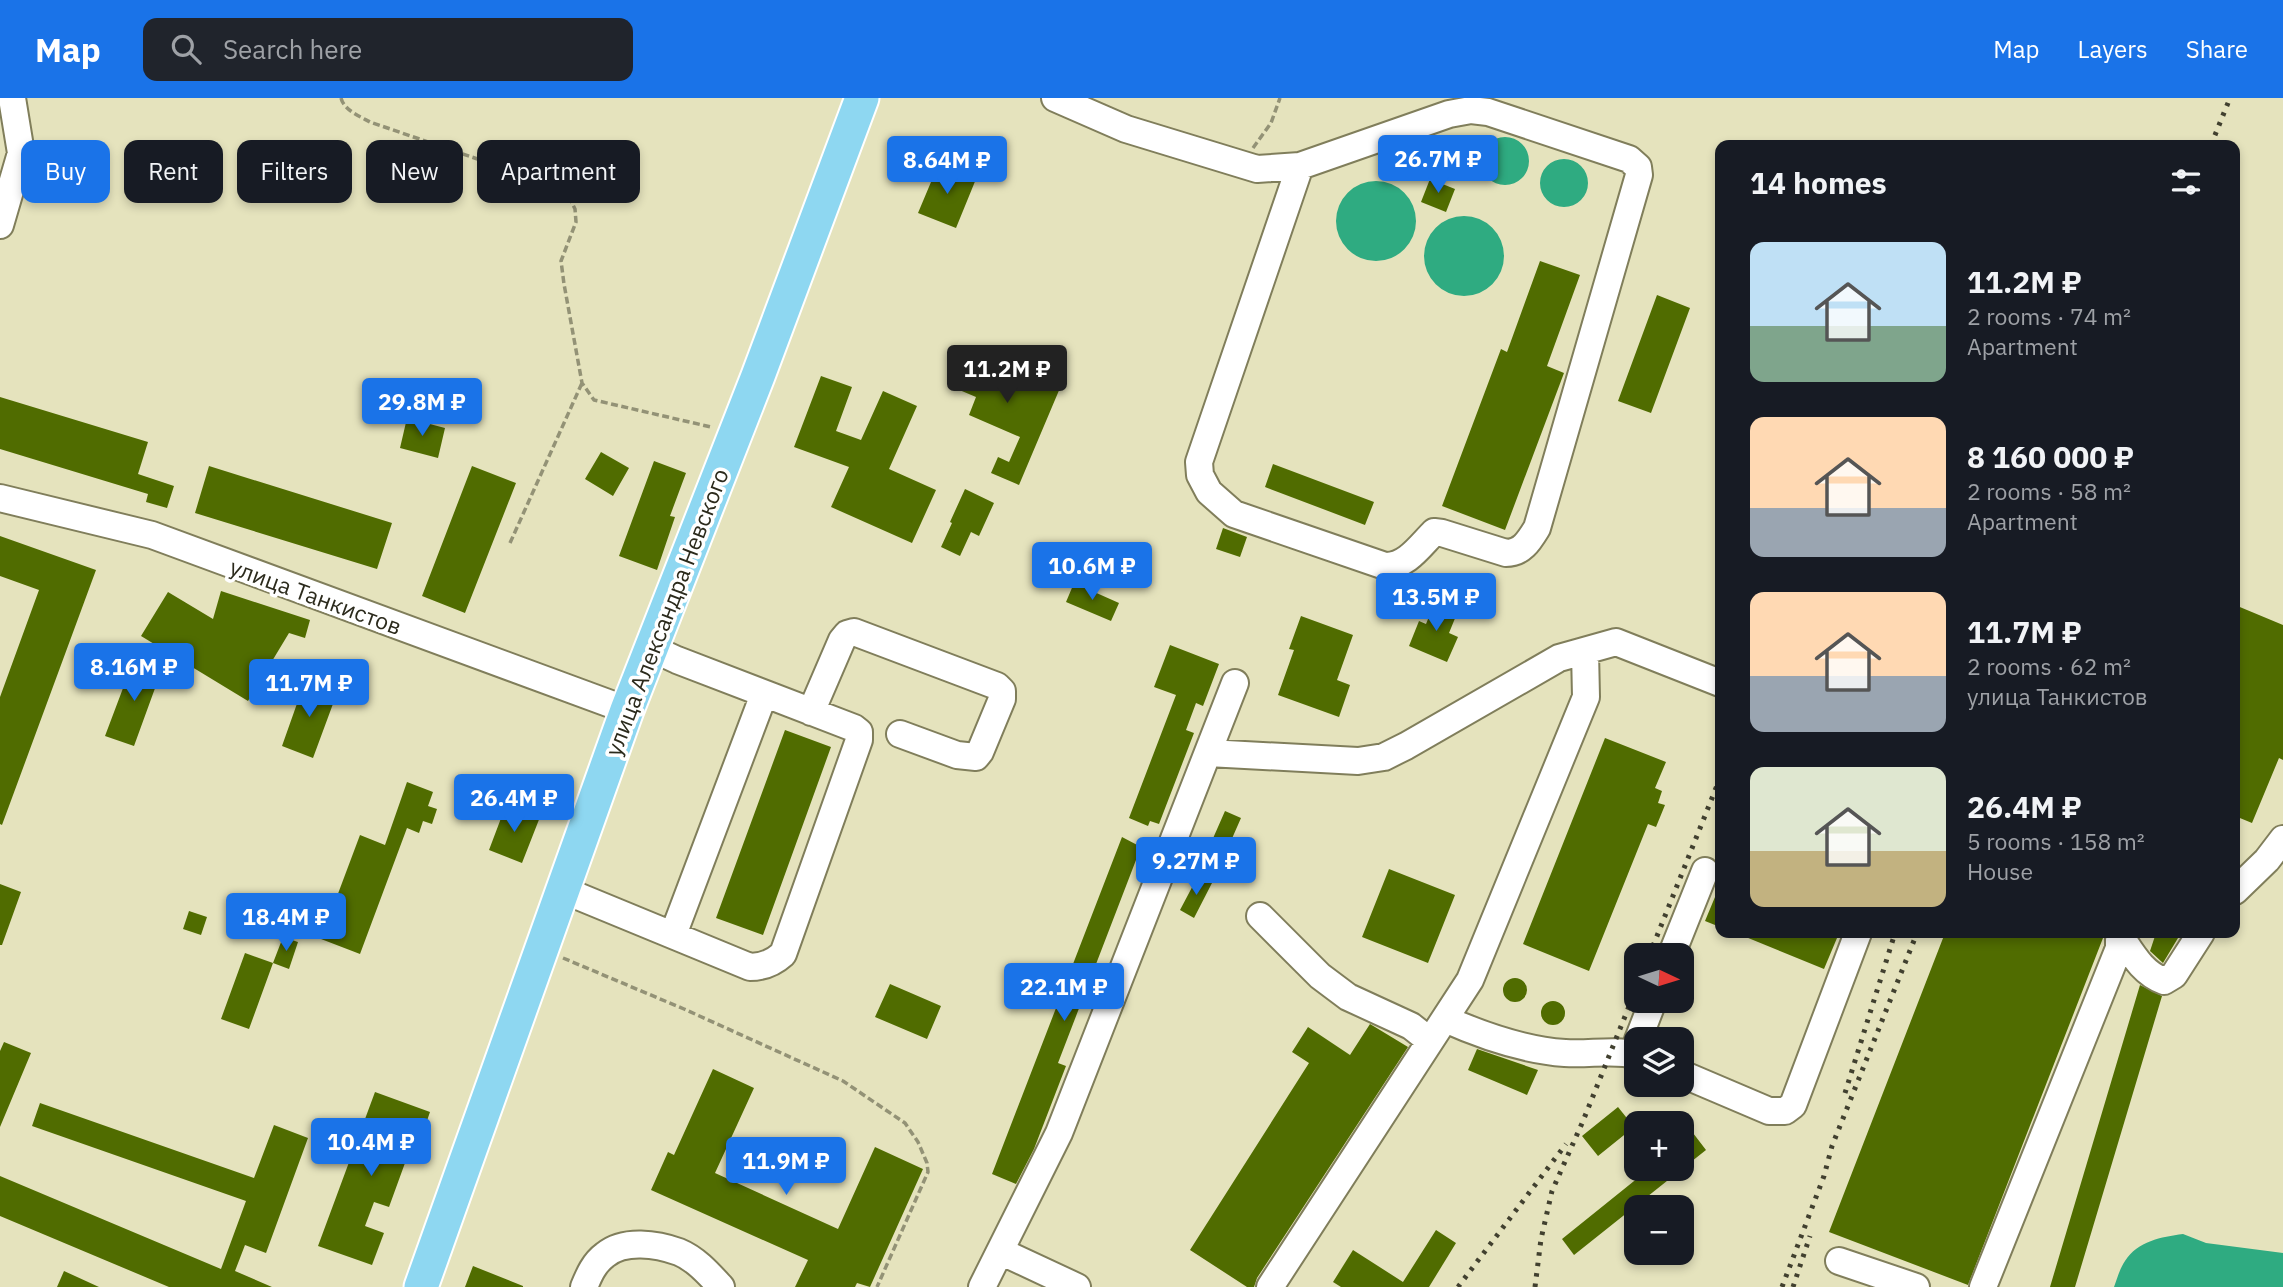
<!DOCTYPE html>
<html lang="en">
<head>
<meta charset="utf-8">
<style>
	:root { --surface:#171b24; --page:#20242c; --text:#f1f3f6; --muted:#9ea1a6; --accent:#1a73e8 }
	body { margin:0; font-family:"IBM Plex Sans",sans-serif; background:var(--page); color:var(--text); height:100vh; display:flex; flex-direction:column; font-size:26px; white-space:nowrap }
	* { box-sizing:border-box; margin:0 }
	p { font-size:23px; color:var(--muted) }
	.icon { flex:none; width:38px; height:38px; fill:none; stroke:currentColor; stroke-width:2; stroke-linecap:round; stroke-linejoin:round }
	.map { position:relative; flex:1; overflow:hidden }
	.panel { position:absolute; left:1715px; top:42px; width:525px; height:798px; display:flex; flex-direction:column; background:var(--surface); border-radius:14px; box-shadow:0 4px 10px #0003 }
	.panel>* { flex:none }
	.banner { position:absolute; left:21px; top:42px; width:665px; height:63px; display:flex; gap:14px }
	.needle { width:46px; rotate:94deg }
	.controls { position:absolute; left:1624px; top:845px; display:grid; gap:14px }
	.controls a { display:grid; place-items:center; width:70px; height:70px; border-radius:14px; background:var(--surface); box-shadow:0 4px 10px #0003; font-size:35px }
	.price { position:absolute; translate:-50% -60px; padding:0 16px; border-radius:7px; background:var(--accent); color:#fff; font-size:23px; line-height:46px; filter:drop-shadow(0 2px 4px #0008) }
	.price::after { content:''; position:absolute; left:50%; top:42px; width:21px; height:16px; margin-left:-10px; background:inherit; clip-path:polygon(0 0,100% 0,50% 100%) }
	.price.selected { background:#222; color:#fff }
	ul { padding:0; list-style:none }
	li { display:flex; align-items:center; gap:21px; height:175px; padding:0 35px }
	li span { display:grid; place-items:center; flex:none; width:196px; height:140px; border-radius:14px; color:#555 }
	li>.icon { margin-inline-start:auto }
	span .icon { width:84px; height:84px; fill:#fffc; stroke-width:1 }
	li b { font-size:30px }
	h2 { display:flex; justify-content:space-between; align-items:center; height:84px; padding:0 35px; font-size:30px }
	.chip { padding:0 24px; border-radius:14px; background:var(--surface); box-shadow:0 4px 10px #0003; font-size:24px; line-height:63px }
	.chip.selected { background:var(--accent); color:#fff }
	header { display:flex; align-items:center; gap:42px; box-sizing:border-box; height:98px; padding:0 35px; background:var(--accent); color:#fff }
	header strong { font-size:33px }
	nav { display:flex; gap:38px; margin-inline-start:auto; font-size:24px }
	.search { width:490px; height:63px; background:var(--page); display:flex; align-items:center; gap:18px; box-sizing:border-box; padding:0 24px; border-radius:14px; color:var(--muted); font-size:26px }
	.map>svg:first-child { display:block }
</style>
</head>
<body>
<header>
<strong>Map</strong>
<div class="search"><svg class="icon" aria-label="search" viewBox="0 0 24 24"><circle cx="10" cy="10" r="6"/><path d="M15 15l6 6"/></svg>Search here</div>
<nav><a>Map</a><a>Layers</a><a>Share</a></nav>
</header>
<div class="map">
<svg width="2283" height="1189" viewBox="0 0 2283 1189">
	<rect width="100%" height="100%" fill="#e5e3bd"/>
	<path fill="#2fab81" d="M1481 63a24 24 0 1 1 48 0a24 24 0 1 1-48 0Z
		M1540 85a24 24 0 1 1 48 0a24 24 0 1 1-48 0Z
		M1336 123a40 40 0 1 1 80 0a40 40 0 1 1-80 0Z
		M1424 158a40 40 0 1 1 80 0a40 40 0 1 1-80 0Z
		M2183,1136L2206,1145L2283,1155V1189H2114C2117,1181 2120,1170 2125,1163C2138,1143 2161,1139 2183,1136Z"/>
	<path fill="#506c00" d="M939,65L976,81L956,130L918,115Z
		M1430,81L1455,91L1446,114L1421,104Z
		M1540,163L1580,177L1547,268L1564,275L1505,432L1442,408L1501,251L1507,254Z
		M1657,197L1690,210L1651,315L1618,303Z
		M966,249L1060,290L1019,387L991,375L998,359L1009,364L1020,339L969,317L976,299L950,288Z
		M821,278L852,289L836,333L861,342L883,293L917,308L889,371L936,392L912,445L831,409L849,369L794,349Z
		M0,299L148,344L138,376L174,388L167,410L146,404L148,396L0,351Z
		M407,320L445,330L438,360L400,350Z
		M601,354L629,370L613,398L585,381Z
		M654,363L686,375L670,418L675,419L657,472L619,458Z
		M1273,366L1374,404L1365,427L1265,389Z
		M209,368L392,425L377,471L195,415Z
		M472,368L516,385L465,515L422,498Z
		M965,391L994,405L979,438L971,434L960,458L941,449L952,425L950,424Z
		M1223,430L1247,439L1240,459L1216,451Z
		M0,438L96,472L2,727L0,726V599L39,492L0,478Z
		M1074,485L1119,505L1111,523L1066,504Z
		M221,493L310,522L305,540L289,535L248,603L141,538L168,494L213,521Z
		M1435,504L1458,513L1449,535L1458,539L1447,564L1409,548L1419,523L1426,526Z
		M2235,507L2283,527V662L2279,660L2252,725L2235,718Z
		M1301,518L1353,537L1337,582L1350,587L1339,619L1278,597L1294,552L1289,551Z
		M1170,547L1219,566L1203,608L1196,605L1186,632L1194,635L1159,726L1150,723L1148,728L1129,720L1176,597L1154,589Z
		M134,561L162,571L134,648L105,638Z
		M305,583L337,595L313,660L282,648Z
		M785,632L831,649L763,837L716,820Z
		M1605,640L1666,664L1655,690L1662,693L1658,705L1665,707L1656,729L1648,726L1589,873L1523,846Z
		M407,684L433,694L428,708L437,711L432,726L423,723L419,735L407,730L360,856L321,841L360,737L385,747Z
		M506,707L540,719L522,765L489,752Z
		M1225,713L1241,720L1223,761L1207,754Z
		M1122,739L1141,749L1058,965L1066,968L1034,1051L1016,1086L992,1076Z
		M1389,771L1455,797L1428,865L1362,839Z
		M1198,778L1212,785L1194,820L1180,812Z
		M0,786L21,794L2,847H0Z
		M1720,787V829L1705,823Z
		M189,813L207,819L201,837L183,831Z
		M1736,835H1824L1837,840L1824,871Z
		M1945,835H2090L2103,840L1968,1187L1829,1134Z
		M2156,835H2181L2163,865L2150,853Z
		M283,839L298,844L289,871L273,865Z
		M245,855L273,865L249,931L221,921Z
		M1503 892a12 12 0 1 1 24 0a12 12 0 1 1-24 0Z
		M890,886L941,908L927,941L875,919Z
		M2140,887L2162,898L2075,1189H2050Z
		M1541 915a12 12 0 1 1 24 0a12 12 0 1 1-24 0Z
		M1370,926L1408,949L1257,1180L1254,1189H1247L1190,1152L1309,965L1292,954L1308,929L1350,957Z
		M4,944L31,955L0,1029V953Z
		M1477,951L1538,972L1527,997L1468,972Z
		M713,971L754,990L715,1075L838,1131L875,1049L923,1071L870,1189L857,1185L855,1189H795L808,1162L651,1092L668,1054L674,1057Z
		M375,994L430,1014L421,1040L402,1033L392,1060L405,1065L389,1109L374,1104L365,1128L384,1135L372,1167L318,1148Z
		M40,1005L254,1080L274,1027L308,1040L266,1155L245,1147L235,1173L272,1189H169L0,1118V1078L221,1171L246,1103L32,1028Z
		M1618,1009L1634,1029L1598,1058L1582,1038Z
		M1693,1035L1706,1052L1682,1071V1044Z
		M1649,1071H1682L1574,1157L1562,1141Z
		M1436,1132L1456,1145L1429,1189H1341L1333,1184L1353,1152L1403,1184Z
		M473,1168L523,1188V1189H465Z
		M64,1173L99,1189H57Z"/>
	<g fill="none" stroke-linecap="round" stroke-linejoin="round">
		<g stroke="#807e5b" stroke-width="30">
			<path id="minor" d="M1055,0L1126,31L1257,71L1300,68L1449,16L1471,12L1488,14L1629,61L1638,69L1639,77L1537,430C1529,443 1522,455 1506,455L1442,435L1434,434C1420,448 1406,469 1385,468L1234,416L1209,394L1200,377L1199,364L1300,68
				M0,127L21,55L12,0
				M0,400L152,437L627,612
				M811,614L842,542L847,536L854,534L997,588L1002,593V601L980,654L976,659L957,657L900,636
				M1208,655L1358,663L1384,659L1406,648L1559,560L1616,544L1720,585
				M563,792L750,869C763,869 773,865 783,856L859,642V634L854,630L677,562L651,550
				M2235,793L2267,762L2283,741
				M1260,818L1320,878L1348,899L1411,928L1430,943
				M2119,836C2132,855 2142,875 2164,883L2174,877L2201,835
				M673,837L764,596
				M1671,858L1705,773
				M1445,921C1483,938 1523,952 1565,955C1588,957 1614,951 1636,957
				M1638,942L1653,903
				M1682,976L1769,1013H1785L1793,1007L1858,835
				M1000,1153L1077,1189
				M1839,1163L1916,1189
				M584,1189C589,1177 594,1165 605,1157C624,1141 657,1146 679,1154C696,1161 709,1176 721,1189
				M982,1189L1059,1035L1235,585
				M1270,1189L1470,882L1586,599L1585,553
				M1983,1189L2119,850V836L2118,835"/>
		</g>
		<g stroke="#fff" stroke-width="37">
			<path id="major" d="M421,1189L627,612L758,278L862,0"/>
		</g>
		<path stroke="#939276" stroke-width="3.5" stroke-dasharray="7 3.5" stroke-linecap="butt" d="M341,0C344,12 359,18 370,24L495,67L567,95L575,111L576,124L561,163L564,186L582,285L594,302L711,329
			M1253,50L1271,25L1280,0
			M510,445L582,285
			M563,860L684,911L843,983L905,1025L918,1044L927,1065L928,1074L877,1189"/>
		<use href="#minor" stroke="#fff" stroke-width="26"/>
		<use href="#major" stroke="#8ed7f1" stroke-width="33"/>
		<path stroke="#41402f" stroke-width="5" stroke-dasharray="3.5 7" stroke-linecap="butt" d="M2211,47L2230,0
			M1649,858L1718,685
			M1845,995L1895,835
			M1458,1189L1566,1046
			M1535,1189L1541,1141L1552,1093L1583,1023L1636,891
			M1782,1189L1824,1078L1832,1048L1917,835
			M1793,1189L1810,1138"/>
	</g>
	<g text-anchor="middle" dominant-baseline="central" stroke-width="7" stroke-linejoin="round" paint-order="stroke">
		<g font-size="23" fill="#2b2a1c" stroke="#fff">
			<text transform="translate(316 498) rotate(20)">улица Танкистов</text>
			<text transform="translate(666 514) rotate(-69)">улица Александра Невского</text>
		</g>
	</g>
</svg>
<div class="controls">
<a><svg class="needle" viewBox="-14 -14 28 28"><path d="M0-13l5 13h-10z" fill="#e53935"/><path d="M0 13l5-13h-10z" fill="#9ea1a6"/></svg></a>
<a><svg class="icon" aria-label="layers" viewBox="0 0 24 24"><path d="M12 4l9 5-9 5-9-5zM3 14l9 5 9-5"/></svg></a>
<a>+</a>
<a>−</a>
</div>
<b class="price" style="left:1438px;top:97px">26.7M ₽</b>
<b class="price" style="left:947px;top:98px">8.64M ₽</b>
<b class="price selected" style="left:1007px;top:307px">11.2M ₽</b>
<b class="price" style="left:422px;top:340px">29.8M ₽</b>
<b class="price" style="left:1092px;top:504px">10.6M ₽</b>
<b class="price" style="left:1436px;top:535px">13.5M ₽</b>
<b class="price" style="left:134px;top:605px">8.16M ₽</b>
<b class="price" style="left:309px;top:621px">11.7M ₽</b>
<b class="price" style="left:514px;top:736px">26.4M ₽</b>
<b class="price" style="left:1196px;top:799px">9.27M ₽</b>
<b class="price" style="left:286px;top:855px">18.4M ₽</b>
<b class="price" style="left:1064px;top:925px">22.1M ₽</b>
<b class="price" style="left:371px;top:1080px">10.4M ₽</b>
<b class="price" style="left:786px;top:1099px">11.9M ₽</b>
<div class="banner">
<a class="chip selected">Buy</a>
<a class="chip">Rent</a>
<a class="chip">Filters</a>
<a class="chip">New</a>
<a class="chip">Apartment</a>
</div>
<section class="panel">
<h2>14 homes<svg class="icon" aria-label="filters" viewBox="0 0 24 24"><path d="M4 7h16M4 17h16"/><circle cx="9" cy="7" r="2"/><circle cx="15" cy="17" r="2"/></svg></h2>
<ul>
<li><span style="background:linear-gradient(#bfe0f5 60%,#7fa58c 0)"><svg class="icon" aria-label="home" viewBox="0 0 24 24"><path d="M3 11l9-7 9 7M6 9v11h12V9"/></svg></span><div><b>11.2M ₽</b><p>2 rooms · 74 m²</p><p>Apartment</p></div></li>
<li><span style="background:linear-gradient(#ffd9b3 65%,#9aa5b1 0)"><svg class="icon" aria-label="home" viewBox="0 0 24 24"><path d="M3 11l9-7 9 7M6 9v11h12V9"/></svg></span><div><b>8 160 000 ₽</b><p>2 rooms · 58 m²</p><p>Apartment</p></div></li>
<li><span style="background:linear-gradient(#ffd9b3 60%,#9aa5b1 0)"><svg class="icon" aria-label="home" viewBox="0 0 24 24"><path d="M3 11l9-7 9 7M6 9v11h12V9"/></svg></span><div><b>11.7M ₽</b><p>2 rooms · 62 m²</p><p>улица Танкистов</p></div></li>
<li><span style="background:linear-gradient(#dfe7d0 60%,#c2b280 0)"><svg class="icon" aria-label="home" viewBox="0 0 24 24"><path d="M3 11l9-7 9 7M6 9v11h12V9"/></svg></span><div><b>26.4M ₽</b><p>5 rooms · 158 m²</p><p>House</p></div></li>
</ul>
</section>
</div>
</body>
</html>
